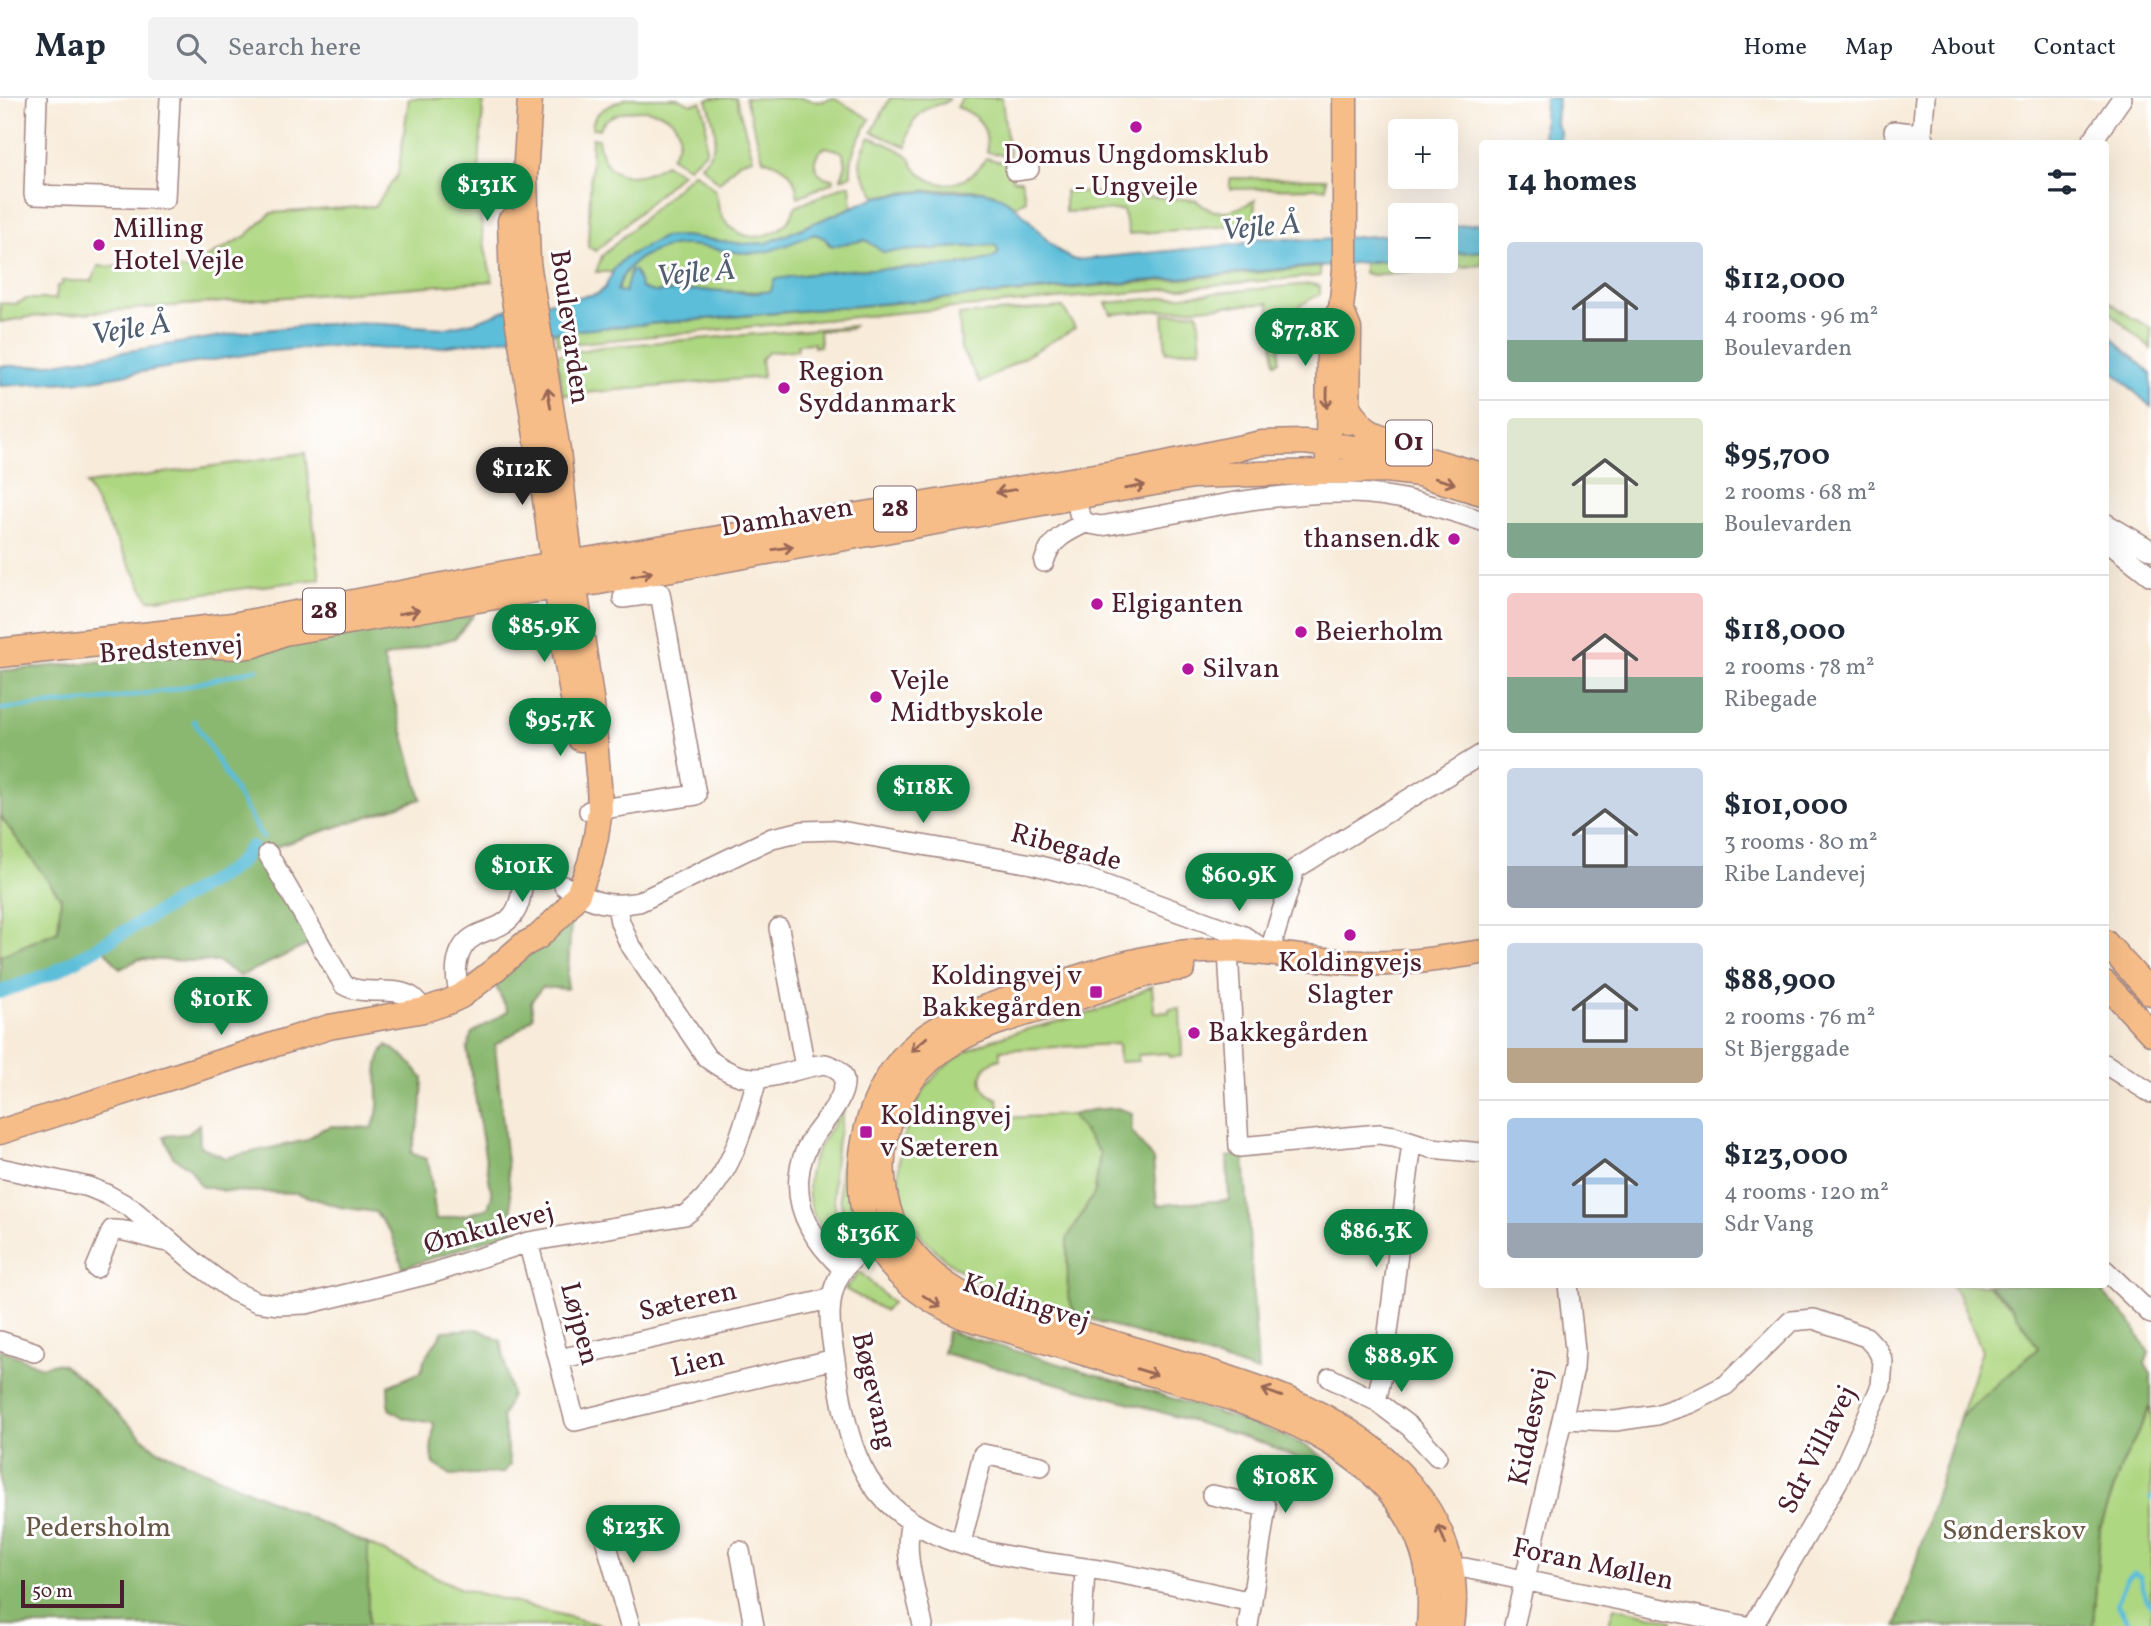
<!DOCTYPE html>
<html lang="en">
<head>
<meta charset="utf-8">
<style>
	:root { --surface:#fff; --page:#f2f2f3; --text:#1f2937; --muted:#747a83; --line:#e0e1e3; --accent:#0b8043 }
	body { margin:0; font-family:Vollkorn,serif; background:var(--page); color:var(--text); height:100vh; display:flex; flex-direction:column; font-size:26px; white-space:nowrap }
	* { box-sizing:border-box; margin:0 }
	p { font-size:23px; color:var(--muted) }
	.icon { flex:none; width:38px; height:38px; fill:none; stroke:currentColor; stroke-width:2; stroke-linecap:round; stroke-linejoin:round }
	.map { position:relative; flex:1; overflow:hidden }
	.sheet { position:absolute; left:1479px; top:42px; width:630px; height:1148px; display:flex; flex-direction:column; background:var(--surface); border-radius:7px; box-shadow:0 7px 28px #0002 }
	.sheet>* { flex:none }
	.fabs { position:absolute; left:1388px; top:21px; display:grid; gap:14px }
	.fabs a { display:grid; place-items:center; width:70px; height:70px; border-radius:7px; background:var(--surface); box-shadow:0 7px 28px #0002; font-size:35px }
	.scale { position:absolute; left:21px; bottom:18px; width:103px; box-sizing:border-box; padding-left:7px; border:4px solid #4a1f2b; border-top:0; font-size:19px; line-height:24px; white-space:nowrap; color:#4a1f2b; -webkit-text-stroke:5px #fff; paint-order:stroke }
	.price { position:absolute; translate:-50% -60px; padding:0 16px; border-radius:24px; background:var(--accent); color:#fff; font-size:23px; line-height:46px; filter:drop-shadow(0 2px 4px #0008) }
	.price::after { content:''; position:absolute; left:50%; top:42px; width:21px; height:16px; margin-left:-10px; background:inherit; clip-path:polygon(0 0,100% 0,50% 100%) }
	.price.selected { background:#222; color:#fff }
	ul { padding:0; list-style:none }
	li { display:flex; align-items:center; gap:21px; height:175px; padding:0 28px }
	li+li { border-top:2px solid var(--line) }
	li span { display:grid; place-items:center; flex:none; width:196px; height:140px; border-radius:7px; color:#555 }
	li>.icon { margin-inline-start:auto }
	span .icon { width:84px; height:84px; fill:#fffc; stroke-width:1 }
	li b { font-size:30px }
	h2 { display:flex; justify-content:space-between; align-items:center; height:84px; padding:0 28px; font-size:30px }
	header { display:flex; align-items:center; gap:42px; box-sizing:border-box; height:98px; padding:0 35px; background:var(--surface); border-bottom:2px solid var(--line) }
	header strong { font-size:33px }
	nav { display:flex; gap:38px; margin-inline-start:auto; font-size:24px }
	.search { width:490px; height:63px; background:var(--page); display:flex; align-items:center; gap:18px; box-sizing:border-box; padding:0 24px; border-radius:7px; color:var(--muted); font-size:26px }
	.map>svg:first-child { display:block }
</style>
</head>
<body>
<header>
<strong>Map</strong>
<div class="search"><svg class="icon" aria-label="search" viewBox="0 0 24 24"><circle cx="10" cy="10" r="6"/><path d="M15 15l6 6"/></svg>Search here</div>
<nav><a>Home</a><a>Map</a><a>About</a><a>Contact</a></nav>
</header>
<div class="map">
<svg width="2151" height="1528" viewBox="0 0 2151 1528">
	<rect width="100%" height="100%" fill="#fff"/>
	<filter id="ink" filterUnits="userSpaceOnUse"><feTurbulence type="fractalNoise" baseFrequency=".0143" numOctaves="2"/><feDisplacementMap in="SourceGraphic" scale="14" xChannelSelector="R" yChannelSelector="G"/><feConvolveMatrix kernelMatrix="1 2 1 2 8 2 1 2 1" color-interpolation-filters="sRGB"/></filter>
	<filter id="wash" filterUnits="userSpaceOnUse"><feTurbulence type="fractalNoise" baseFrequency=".00686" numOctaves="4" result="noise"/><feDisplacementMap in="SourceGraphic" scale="28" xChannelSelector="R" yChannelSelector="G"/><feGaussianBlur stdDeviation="1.57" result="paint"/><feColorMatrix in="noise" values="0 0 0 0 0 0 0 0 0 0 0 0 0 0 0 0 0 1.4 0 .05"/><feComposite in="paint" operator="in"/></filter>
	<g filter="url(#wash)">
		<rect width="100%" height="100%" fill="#f8ebd9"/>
		<path fill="#aed781" stroke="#7c7b56" stroke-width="2" d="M409,0H484C478,65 474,120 493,183L30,219L0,224V205L16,206L26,201H56L57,188L62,187V183H92L98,168L195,172L205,165L206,160L246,138L271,115L375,108L398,76Z
			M627,0H678L691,6L701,4L706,20V53L688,69L671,59C706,6 613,0 599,31L592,30C592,12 612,7 627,0Z
			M712,0H736L753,60L739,64L719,85L701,67C723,45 715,29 707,2Z
			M745,0H803L819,4L834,0L870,21C858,42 850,52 851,77L841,81C845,69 849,65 841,53L826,49C808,58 813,80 833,81V84L798,99C795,74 786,68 763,61Z
			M890,0H947L949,1C944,7 941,5 934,8C916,13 907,31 907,49L872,34Z
			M962,0H1002L1009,58L987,54C988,29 980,17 957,9Z
			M870,39C881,44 901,50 909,59C912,63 913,69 918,73C941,96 970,86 986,60L1006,65L1013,82H1021L1026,102L1015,108C1007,103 1000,97 991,95C965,88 903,93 876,99C861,70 852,69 870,39Z
			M592,40L598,41C603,82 634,86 665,66L682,75L596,153L588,149Z
			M694,74C701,80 710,86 715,93C718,98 717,107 720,114C728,134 749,144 769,136C783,131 791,123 795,109L846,87H850L852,109L767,145L743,146L683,138L624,160L612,174H596L602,158Z
			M1230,80L1326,81V90L1230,91Z
			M1065,93L1196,102C1213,120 1234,114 1255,102L1254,126L1129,136L1123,112L1065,114Z
			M815,136L825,140L829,147L866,142L883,154L994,147L996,148L999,155L992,160L949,168L850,172L803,177L767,194L703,192L653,195L641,190L636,174H630L625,194L617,193L626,171L639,160L661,149L683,146L752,155Z
			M1482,153V167L1373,177L1364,175V165L1400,161V163H1446V156Z
			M1320,169V178L897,215L558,247L555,234Z
			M1311,186L1320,188V196L1287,215L1281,224L1279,263L1275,265L1269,205L1111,216L1106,205Z
			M2105,200L2126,216L2151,230V251L2105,210Z
			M1063,209L1075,230L980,285L961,251L959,217Z
			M1198,214L1201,251L1166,254L1163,216Z
			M853,228L850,231L819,233L820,248L814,249V245L798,246L797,252L769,254L761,261L763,279L563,297L556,257L602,249Z
			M305,355L320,481L149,502L86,386Z
			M0,718L61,800L58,833L0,858Z
			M1152,888L1154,915L1169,914V911L1180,910L1182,958L1170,959L1169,955L1138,957V963L1119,964L1118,946L1000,952V961C976,967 975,993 998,1001L1000,1020L1071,1017L1100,1054L1095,1094L1067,1141L1068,1197L1075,1216C1053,1210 1029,1207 1008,1198C938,1167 879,1119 905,1034C914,1004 931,975 959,958C1003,930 1061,927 1109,909C1124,903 1138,895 1152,888Z
			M844,1012C835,1054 826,1093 842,1134L834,1148C824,1140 821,1132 816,1121C795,1080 819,1044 844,1012Z
			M843,1050L855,1123L853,1140C838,1113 837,1080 843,1050Z
			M860,1174L892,1205L885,1213L845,1191Z
			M1950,1187H1988L2012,1209L2038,1250L1960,1319L1982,1252L1958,1196Z
			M2151,1308V1528H2093L2100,1431L2121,1369Z
			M368,1446L459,1490L604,1528H368Z
			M1614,1509L1672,1522L1670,1528H1608Z"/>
		<path fill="#8ab86f" stroke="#6a6c4d" stroke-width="2" d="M473,518L455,540L383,560L421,701L278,748L263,757L312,845L240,878L218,864L139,861L120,871L103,850L0,896V858L58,833L61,800L0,718V573L192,555Z
			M571,823L567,891L542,889L531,904L533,919L516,934L495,947L514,1133L403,1170L392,1136L375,1114L340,1109L296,1095L225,1093L201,1088L190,1070L173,1059L164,1038L187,1036L199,1026L200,1048L225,1060L307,1042L320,1032L332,1028L372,1030C375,1023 378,1015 378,1008C379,987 372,964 387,947L405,959L423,980L421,1016L411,1055L426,1061L430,1072L436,1122L469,1116L488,1110L492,1098L467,951L472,935L508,913L494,885Z
			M1117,1010L1132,1015L1131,1032L1153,1062L1157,1107L1229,1102L1227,1059L1244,1056L1258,1274L1075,1216L1068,1197L1067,1141L1095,1094L1100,1055L1071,1017L1091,1012Z
			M1988,1187H2095L2130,1223L2149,1255L2145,1266L2151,1276V1308L2121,1369L2100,1431L2093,1528H1896L1960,1319L2038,1250L2012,1209Z
			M478,1231L501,1243L511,1297L502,1319L510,1367L503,1375L451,1377L434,1366L431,1353L434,1325L404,1320L389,1311L388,1288L421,1274L424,1262L443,1233Z
			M947,1233C1037,1259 1128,1285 1217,1315C1245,1324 1315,1344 1332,1368L1327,1373L1263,1345L1131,1305L943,1255Z
			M0,1251L41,1269L55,1265L63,1267L81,1281L154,1350L368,1446V1528H0Z"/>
		<path fill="#5bbed9" stroke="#526e82" stroke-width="2" fill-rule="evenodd" d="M1545,0H1558L1556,26L1560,33V45H1543Z
			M982,93C1026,100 1039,148 1075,162L1241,146L1259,140L1319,142L1400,136V161L556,234L433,250L397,251L333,248L262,254L86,283L0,288V268H37L252,233L325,226L365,225L446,230L477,223L511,210L597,196L605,190L614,171L624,160L663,139L683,138L743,146L767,145L876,99L917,94ZM815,136L824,140L832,148L866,142L883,154L994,147L996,148L999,155C982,173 877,170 848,172C824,174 800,177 777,181L774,182L771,193L755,195L703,192L653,194L641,190L635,173L631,172L625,194L617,193C621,177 630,165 646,157C691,135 709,156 752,155C775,155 794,143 815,136Z
			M1482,125V153L1446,156V129Z
			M2105,233L2151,276V309L2105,266Z"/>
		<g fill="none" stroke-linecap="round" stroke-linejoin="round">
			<path stroke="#5bbed9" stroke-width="4.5" d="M0,611L93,603L171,592L257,571
				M194,623L263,740
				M2151,1400V1401
				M2131,1528L2117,1506L2127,1480L2134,1475L2140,1478L2146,1500L2151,1508"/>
			<path stroke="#5bbed9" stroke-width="14" d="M0,894L53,875L219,779L238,766L251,749"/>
		</g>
	</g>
	<g filter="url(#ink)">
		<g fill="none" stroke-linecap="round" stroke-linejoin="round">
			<g stroke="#a18582" stroke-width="22">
				<path id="minor" d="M37,0L34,97L165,101L170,0
					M1894,33L1922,36L1926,46
					M1922,36L1925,0
					M2090,46L2122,0
					M1015,73L1029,71
					M1074,387L1079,415L1085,425L1101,428C1184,415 1267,393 1351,395C1396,396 1440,409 1482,423
					M2105,425L2151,452
					M2105,442L2151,478
					M1044,464C1050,442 1066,434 1085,425
					M589,713L696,697L660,495L623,500
					M268,756L344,887C365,899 392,887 412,899C416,901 420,908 424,912
					M564,788C593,804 607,810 639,804L772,740L803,733L835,732L1032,766L1086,780L1244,838L1269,855L1295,771L1482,656
					M617,808L620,824L629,845L707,960C754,996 773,974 825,966C870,977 823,1023 811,1042C805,1052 800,1066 799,1078C795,1116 817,1146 843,1171
					M779,830L805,969
					M1228,853L1239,1049L1379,1036L1394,1038L1431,1050L1482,1055
					M461,898C453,879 454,849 475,838C488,831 503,830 513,817C523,804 522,784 524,768
					M2105,966L2151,995
					M0,1070L89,1089L108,1097L131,1110L197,1166L233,1193L257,1204L279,1207L306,1206L433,1175L528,1144L685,1117C730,1085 743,1032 757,981
					M896,1132C836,1163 822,1189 834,1256C840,1293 845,1335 862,1369C904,1457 1028,1460 1111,1474C1158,1482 1205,1494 1252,1504
					M528,1144L575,1323L835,1261
					M96,1170L112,1132C131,1131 150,1142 169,1144
					M2105,1172L2151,1216
					M0,1243L34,1254
					M559,1261L830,1201
					M1330,1280L1376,1303L1410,1329L1437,1358
					M1376,1303L1383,1274L1412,1045
					M1563,1321L1615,1323L1656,1317L1691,1305L1726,1287L1791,1223L1814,1221L1866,1239L1877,1251L1883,1263L1881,1288L1838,1383L1753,1528
					M1212,1397L1266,1409L1248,1528
					M600,1423L630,1528
					M911,1424C902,1456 917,1496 923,1528
					M961,1445L983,1356L1041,1368
					M740,1453L754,1528
					M1439,1472L1465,1470L1746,1528
					M1082,1528L1085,1471
					M1514,1528L1574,1270L1575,1252L1568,1186"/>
			</g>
			<g stroke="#a18582" stroke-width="27">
				<path id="major" d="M510,123L512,189L539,356L565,555L580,641
					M1341,211L1349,231L1348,324
					M1348,308C1362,333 1372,338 1400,343
					M1328,363L1329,230L1341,211L1345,172V0
					M556,467L1143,370L1262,345L1304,344L1412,357L1482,377
					M162,550L182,547L240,549L255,547L284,535L536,492L599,484L1193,378L1386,372L1419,376L1482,395
					M2105,844L2151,895
					M1183,870C1144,873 1107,890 1071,902C1033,914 991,923 956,943C902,975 874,1034 885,1096C893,1143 926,1177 967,1199C1031,1222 1096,1240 1161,1259C1203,1272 1246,1284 1287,1301C1381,1340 1468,1417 1452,1528
					M2105,885L2151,935
					M0,1034L329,929L424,912L448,904L461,898L492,874L523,847L538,839L563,815L578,796L590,765L596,738L600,712L599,687L592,607L568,442L558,353L528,165L525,78L530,0
					M1429,1528C1431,1503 1431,1478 1423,1454C1389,1340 1241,1302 1140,1272C1081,1254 1022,1236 962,1218C915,1197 869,1160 862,1104C855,1038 878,965 939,930C973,911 1011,901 1048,889C1099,872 1148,856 1202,853C1255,850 1308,862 1361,865C1402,867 1442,860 1482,854"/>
			</g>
			<g stroke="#a18582" stroke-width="31">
				<path id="highway" d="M0,555L233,529L543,470"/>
			</g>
			<use href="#minor" stroke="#fff" stroke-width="19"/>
			<use href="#major" stroke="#f7bd88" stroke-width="24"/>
			<use href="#highway" stroke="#f7bd88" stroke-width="28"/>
		</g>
		<defs><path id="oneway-shaft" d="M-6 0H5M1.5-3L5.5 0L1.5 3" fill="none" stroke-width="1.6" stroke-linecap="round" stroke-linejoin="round" transform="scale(1.75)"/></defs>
		<g stroke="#986655">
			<use href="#oneway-shaft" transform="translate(549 300) rotate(-100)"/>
			<use href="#oneway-shaft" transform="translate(1327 300) rotate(91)"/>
			<use href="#oneway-shaft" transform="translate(1445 383) rotate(16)"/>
			<use href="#oneway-shaft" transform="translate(1135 389) rotate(-10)"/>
			<use href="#oneway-shaft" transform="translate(1006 393) rotate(171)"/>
			<use href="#oneway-shaft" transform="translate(783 450) rotate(-9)"/>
			<use href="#oneway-shaft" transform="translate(642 476) rotate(-11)"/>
			<use href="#oneway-shaft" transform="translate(409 514) rotate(-10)"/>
			<use href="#oneway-shaft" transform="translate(919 946) rotate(139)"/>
			<use href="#oneway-shaft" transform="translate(932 1203) rotate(32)"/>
			<use href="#oneway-shaft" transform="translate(1147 1274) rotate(17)"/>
			<use href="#oneway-shaft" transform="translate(1272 1295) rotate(-160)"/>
			<use href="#oneway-shaft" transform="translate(1442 1437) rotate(-111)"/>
		</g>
	</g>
	<g fill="#b5179e" stroke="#fff" stroke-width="2.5">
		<circle cx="1136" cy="29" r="7"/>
		<circle cx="99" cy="147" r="7"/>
		<circle cx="784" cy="290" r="7"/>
		<circle cx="1454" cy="441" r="7"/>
		<circle cx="1097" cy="506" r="7"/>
		<circle cx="1301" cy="534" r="7"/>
		<circle cx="1188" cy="571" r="7"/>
		<circle cx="876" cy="599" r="7"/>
		<circle cx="1350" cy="837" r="7"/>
		<rect x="1089" y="887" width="14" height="14" rx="3.5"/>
		<circle cx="1194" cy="935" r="7"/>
		<rect x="859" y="1027" width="14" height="14" rx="3.5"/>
	</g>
	<g text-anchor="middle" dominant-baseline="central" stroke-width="6" stroke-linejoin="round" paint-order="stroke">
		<g fill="#fff" stroke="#80626b" stroke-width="2">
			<rect x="1386" y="322.5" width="46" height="45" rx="5"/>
			<rect x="874" y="388.5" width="42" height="45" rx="5"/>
			<rect x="303" y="490.5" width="42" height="45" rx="5"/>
		</g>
		<g font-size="26" font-weight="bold" fill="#4a1f2b">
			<text x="1409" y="345">O1</text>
			<text x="895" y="411">28</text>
			<text x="324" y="513">28</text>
		</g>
		<g font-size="28" fill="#4a1f2b" stroke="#fff" text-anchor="start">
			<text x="1136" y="57" text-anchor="middle">Domus Ungdomsklub<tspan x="1136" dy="32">- Ungvejle</tspan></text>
			<text x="113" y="131">Milling<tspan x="113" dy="32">Hotel Vejle</tspan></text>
			<text x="798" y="274">Region<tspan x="798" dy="32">Syddanmark</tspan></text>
			<text x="1440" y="441" text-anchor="end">thansen.dk</text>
			<text x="1111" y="506">Elgiganten</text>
			<text x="1315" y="534">Beierholm</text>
			<text x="1202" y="571">Silvan</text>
			<text x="890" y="583">Vejle<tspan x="890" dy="32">Midtbyskole</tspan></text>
			<text x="1350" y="865" text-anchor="middle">Koldingvejs<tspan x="1350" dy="32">Slagter</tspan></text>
			<text x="1082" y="878" text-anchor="end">Koldingvej v<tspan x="1082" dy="32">Bakkegården</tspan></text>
			<text x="1208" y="935">Bakkegården</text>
			<text x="880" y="1018">Koldingvej<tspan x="880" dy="32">v Sæteren</tspan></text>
		</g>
		<g font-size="28" fill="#4a1f2b" stroke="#fff">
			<text transform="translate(569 229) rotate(82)">Boulevarden</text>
			<text transform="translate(787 420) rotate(-9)">Damhaven</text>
			<text transform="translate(171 552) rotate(-4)">Bredstenvej</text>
			<text transform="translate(1066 750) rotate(15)">Ribegade</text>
			<text transform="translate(489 1131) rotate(-15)">Ømkulevej</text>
			<text transform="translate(688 1204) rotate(-13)">Sæteren</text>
			<text transform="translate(1026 1205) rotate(18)">Koldingvej</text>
			<text transform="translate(579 1226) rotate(75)">Løjpen</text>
			<text transform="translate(698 1265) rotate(-14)">Lien</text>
			<text transform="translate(873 1293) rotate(77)">Bøgevang</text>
			<text transform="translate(1531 1329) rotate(-78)">Kiddesvej</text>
			<text transform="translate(1818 1352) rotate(-63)">Sdr Villavej</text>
			<text transform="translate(1593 1467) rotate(12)">Foran Møllen</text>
		</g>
		<g font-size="28" fill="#685645" stroke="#fff">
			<text x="98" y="1430">Pedersholm</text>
			<text x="2014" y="1433">Sønderskov</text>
		</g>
		<g font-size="30" font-style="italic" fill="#515f71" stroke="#fff">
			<text transform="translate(1261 130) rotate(-5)">Vejle Å</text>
			<text transform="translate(696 176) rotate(-5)">Vejle Å</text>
			<text transform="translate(131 232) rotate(-9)">Vejle Å</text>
		</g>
	</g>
</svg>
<div class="fabs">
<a>+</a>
<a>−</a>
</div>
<div class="scale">50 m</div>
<b class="price" style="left:487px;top:125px">$131K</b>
<b class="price" style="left:1305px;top:270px">$77.8K</b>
<b class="price selected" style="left:522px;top:409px">$112K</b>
<b class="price" style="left:544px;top:566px">$85.9K</b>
<b class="price" style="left:560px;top:660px">$95.7K</b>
<b class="price" style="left:923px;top:727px">$118K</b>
<b class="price" style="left:522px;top:806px">$101K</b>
<b class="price" style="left:1239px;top:815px">$60.9K</b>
<b class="price" style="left:221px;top:939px">$101K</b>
<b class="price" style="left:1376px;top:1171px">$86.3K</b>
<b class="price" style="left:868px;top:1174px">$136K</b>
<b class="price" style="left:1401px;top:1296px">$88.9K</b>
<b class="price" style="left:1285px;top:1417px">$108K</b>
<b class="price" style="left:633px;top:1467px">$123K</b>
<section class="sheet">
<h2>14 homes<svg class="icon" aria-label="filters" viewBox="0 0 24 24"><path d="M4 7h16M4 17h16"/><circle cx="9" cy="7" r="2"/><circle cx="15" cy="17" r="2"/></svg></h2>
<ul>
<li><span style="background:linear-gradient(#c9d6e8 70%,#7fa58c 0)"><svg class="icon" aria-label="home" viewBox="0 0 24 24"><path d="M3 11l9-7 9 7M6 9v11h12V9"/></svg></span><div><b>$112,000</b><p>4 rooms · 96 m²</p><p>Boulevarden</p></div></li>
<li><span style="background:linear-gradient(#dfe7d0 75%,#7fa58c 0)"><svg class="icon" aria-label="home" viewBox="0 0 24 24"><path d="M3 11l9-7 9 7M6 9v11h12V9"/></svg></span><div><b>$95,700</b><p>2 rooms · 68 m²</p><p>Boulevarden</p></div></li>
<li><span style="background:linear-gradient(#f6c9c9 60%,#7fa58c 0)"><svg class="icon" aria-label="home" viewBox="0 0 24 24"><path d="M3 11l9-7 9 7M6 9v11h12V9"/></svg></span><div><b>$118,000</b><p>2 rooms · 78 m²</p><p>Ribegade</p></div></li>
<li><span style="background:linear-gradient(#c9d6e8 70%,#9aa5b1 0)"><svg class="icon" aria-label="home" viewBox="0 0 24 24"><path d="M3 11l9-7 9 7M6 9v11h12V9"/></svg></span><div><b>$101,000</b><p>3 rooms · 80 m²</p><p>Ribe Landevej</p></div></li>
<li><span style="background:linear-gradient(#c9d6e8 75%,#b9a48a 0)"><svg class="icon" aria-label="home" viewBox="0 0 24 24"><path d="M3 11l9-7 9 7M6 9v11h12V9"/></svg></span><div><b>$88,900</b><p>2 rooms · 76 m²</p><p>St Bjerggade</p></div></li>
<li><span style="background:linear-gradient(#a9c7e8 75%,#9aa5b1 0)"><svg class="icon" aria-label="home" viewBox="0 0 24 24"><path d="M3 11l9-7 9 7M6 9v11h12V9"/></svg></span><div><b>$123,000</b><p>4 rooms · 120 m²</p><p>Sdr Vang</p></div></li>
</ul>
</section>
</div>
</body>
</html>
